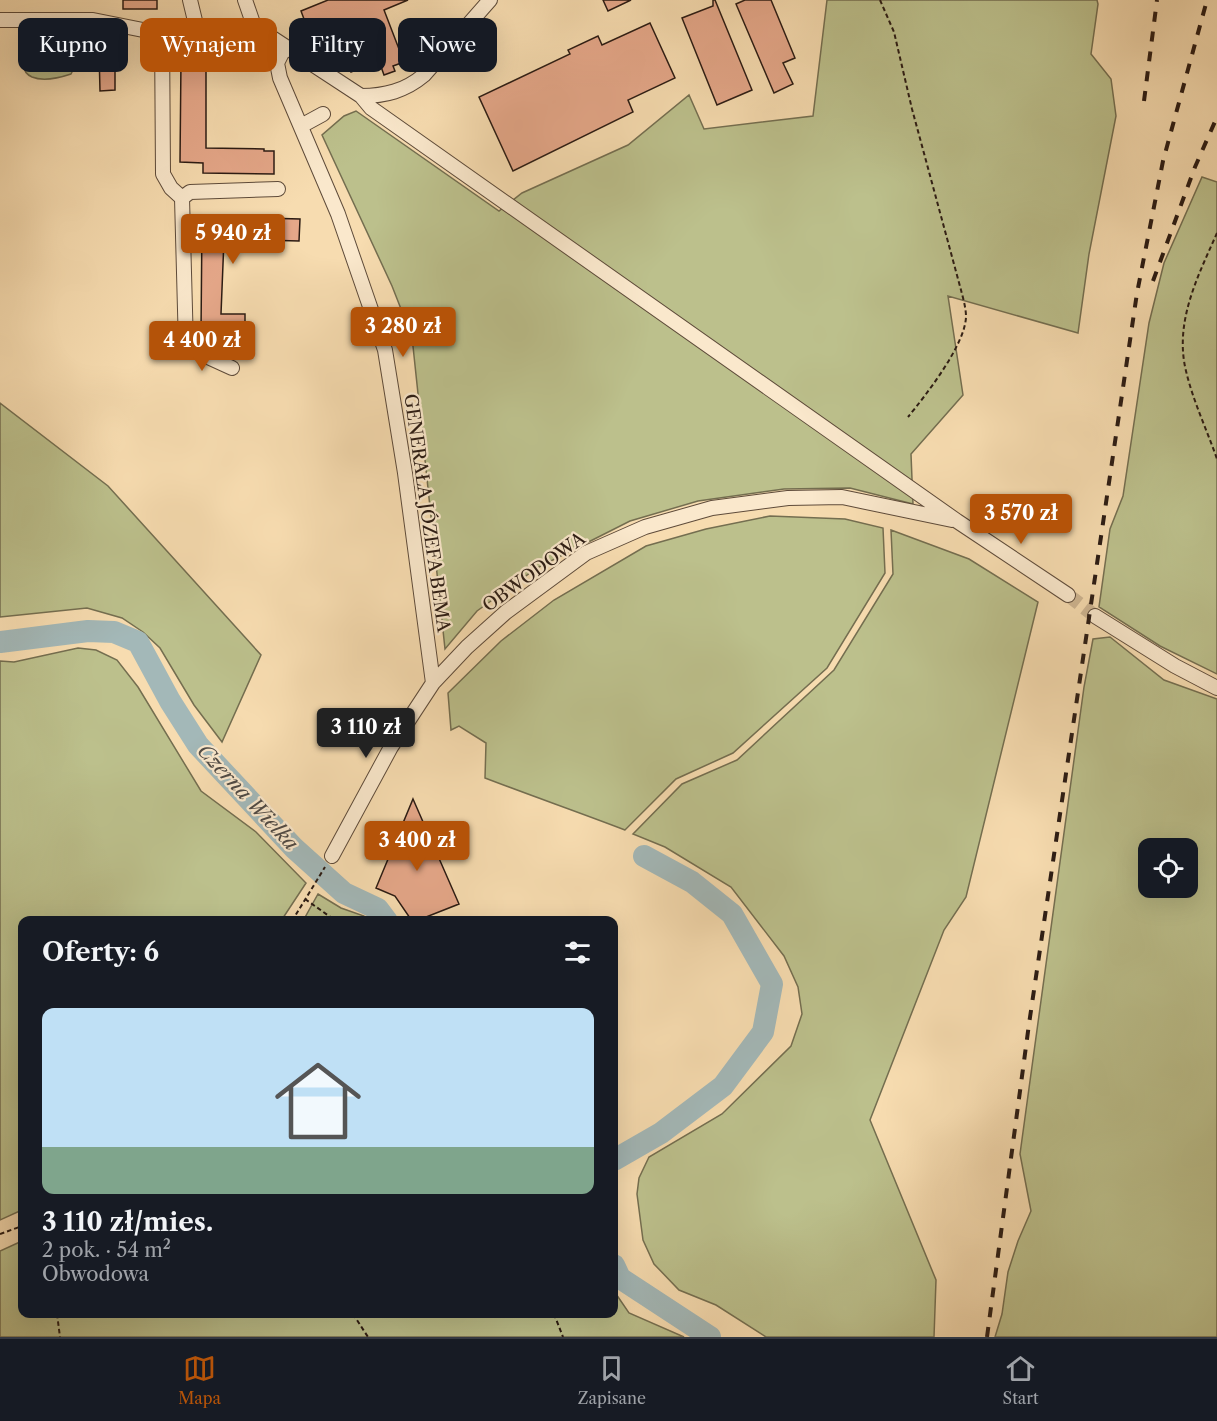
<!DOCTYPE html>
<html lang="pl">
<head>
<meta charset="utf-8">
<style>
	:root { --surface:#171b24; --page:#20242c; --text:#f1f3f6; --muted:#9ea1a6; --line:#363941; --accent:#b45309 }
	body { margin:0; font-family:"Libre Caslon Text",serif; background:var(--page); color:var(--text); height:100vh; display:flex; flex-direction:column; font-size:22px; white-space:nowrap }
	* { box-sizing:border-box; margin:0 }
	p { font-size:20px; color:var(--muted) }
	.icon { flex:none; width:33px; height:33px; fill:none; stroke:currentColor; stroke-width:2; stroke-linecap:round; stroke-linejoin:round }
	.map { position:relative; flex:1; overflow:hidden }
	.side { position:absolute; left:18px; top:916px; width:600px; height:402px; display:flex; flex-direction:column; background:var(--surface); border-radius:12px; box-shadow:0 6px 24px #0002 }
	.side>* { flex:none }
	.hud { position:absolute; left:18px; top:18px; width:600px; height:54px; display:flex; gap:12px }
	.fabs { position:absolute; left:1138px; top:838px; display:grid; gap:12px }
	.fabs a { display:grid; place-items:center; width:60px; height:60px; border-radius:12px; background:var(--surface); box-shadow:0 6px 24px #0002; font-size:30px }
	.price { position:absolute; translate:-50% -51px; padding:0 14px; border-radius:6px; background:var(--accent); color:#fff; font-size:20px; line-height:39px; filter:drop-shadow(0 2px 3px #0008) }
	.price::after { content:''; position:absolute; left:50%; top:36px; width:18px; height:14px; margin-left:-9px; background:inherit; clip-path:polygon(0 0,100% 0,50% 100%) }
	.price.on { background:#222; color:#fff }
	ul { padding:0; list-style:none }
	li { display:grid; align-content:center; gap:12px; height:318px; padding:0 24px }
	li span { display:grid; place-items:center; height:186px; border-radius:12px; color:#555 }
	li>.icon { margin-inline-start:auto }
	span .icon { width:108px; height:108px; fill:#fffc; stroke-width:1 }
	li b { font-size:26px }
	h2 { display:flex; justify-content:space-between; align-items:center; height:72px; padding:0 24px; font-size:26px }
	.pill { padding:0 21px; border-radius:12px; background:var(--surface); box-shadow:0 6px 24px #0002; font-size:21px; line-height:54px }
	.pill.on { background:var(--accent); color:#fff }
	.tabs { display:flex; justify-content:space-around; align-items:center; height:84px; border-top:2px solid var(--line); background:var(--surface); font-size:16px; color:var(--muted) }
	.tabs a { display:grid; justify-items:center; gap:3px }
	.tabs .on { color:var(--accent) }
	.map>svg:first-child { display:block }
</style>
</head>
<body>
<div class="map">
<svg width="1217" height="1337" viewBox="0 0 1217 1337">
	<rect width="100%" height="100%" fill="#f7dcb0"/>
	<filter id="stains"><feTurbulence type="fractalNoise" baseFrequency=".00333" numOctaves="4"/><feColorMatrix values="0 0 0 0 .2 0 0 0 0 .09 0 0 0 0 .02 0 0 0 .5 -.17"/></filter>
	<radialGradient id="worn" r=".72"><stop offset=".6" stop-color="#630" stop-opacity="0"/><stop offset="1" stop-color="#630" stop-opacity=".3"/></radialGradient>
	<path fill="#bcc08c" stroke="#746e50" stroke-width="1.5" fill-rule="evenodd" d="M827,0H1097L1098,4L1091,54L1111,79L1116,116L1089,254L1078,333L948,296L963,395L911,454L913,504L850,488L784,489L698,501L630,521L537,568L477,611L445,649L412,337L392,286L322,135L344,116L356,111L499,211L522,193L628,145L689,95L704,129L813,116Z
		M50,50L66,52L74,59L75,66L71,74C59,78 44,82 32,77C21,72 21,59 31,53C36,50 44,50 50,50Z
		M1202,177L1217,182V674L1160,646L1099,607L1110,529L1123,496L1149,323L1164,263Z
		M0,403L108,486L261,655L222,742L194,705L160,648L143,632L122,618L87,608L0,617Z
		M770,516L845,519L883,528L885,573L827,668L733,753L676,779L625,830C578,812 532,796 485,778L486,743L459,726L451,730L448,693L501,641L554,600L646,546L706,529Z
		M891,530L969,559L1038,602L966,897L944,930L870,1120L936,1280L934,1337H766L716,1305L679,1290L654,1264L643,1240L637,1194L639,1178L649,1157L722,1114L791,1046L802,1014L798,987L784,956L731,887L665,847L633,834L682,784L737,760L834,670L893,574Z
		M1110,637L1164,680L1217,699V1337H995L1002,1314L1008,1272L1018,1241L1031,1211L1020,1154L1084,687L1093,639ZM1149,849H1188V888H1149Z
		M78,648L96,650L117,660L138,687L201,791L256,832L306,883L281,921H22V1210L0,1220V661L14,662Z
		M318,894L341,908L364,916L367,921H303Z
		M22,1241V1314H614V1291L629,1313L684,1337H0V1251Z"/>
	<g fill="none" stroke-linecap="round" stroke-linejoin="round">
		<path stroke="#a3b8b8" stroke-width="22" d="M0,642L88,631L114,632L138,642L170,701L198,745L294,848L344,893L378,909L387,921
			M614,1160L661,1133L723,1086L763,1032L772,984L732,914L692,882L644,856
			M614,1265L620,1278L710,1337"/>
	</g>
	<path fill="#e5a789" stroke="#2b1b13" stroke-width="1.5" d="M123,0H157V9H123Z
		M328,0H408L384,10L404,62L393,66L395,71L384,75L379,61L351,72L345,56L340,58L329,31L311,38L301,11Z
		M603,0H631L608,11Z
		M713,0H715L752,90L717,105L682,18L713,6Z
		M745,0H771L795,58L783,63L793,84L774,93L736,4Z
		M650,23L675,78L628,100L633,112L513,171L479,97L570,54L568,50L598,36L602,45Z
		M99,51H115V90L100,91Z
		M181,60H206V148L264,149V151H274V174L203,173V163L180,162Z
		M224,217L300,219L299,241L224,239L221,314H245V337H224V333H201L202,221L224,222Z
		M413,799L459,904L416,921H412L395,896L376,888Z"/>
	<g fill="none" stroke-linecap="round" stroke-linejoin="round">
		<path stroke="#ceb591" stroke-width="14" stroke-dasharray="14 7" stroke-linecap="butt" d="M1068,595L1095,616"/>
		<g stroke="#5e4b3a" stroke-width="16">
			<path id="minor" d="M190,0L197,29
				M245,0L254,26
				M0,20H93L143,30H162
				M254,26L361,96L371,108L957,521L1068,595
				M285,47L277,63L280,78L338,214L385,350L405,473L433,683
				M361,96C385,96 405,91 424,75L490,0
				M301,126L323,114
				M182,198L190,192L278,189
				M232,368L186,347L182,198L171,188L163,174L162,30L254,26
				M1095,616L1175,666L1217,688
				M332,856L391,747L433,683L467,647L506,612L586,553L645,527L712,508L788,498L842,497L952,520"/>
		</g>
		<path stroke="#2b1b13" stroke-width="2" stroke-dasharray="4.5 3" stroke-linecap="butt" d="M880,0L894,32L912,109L961,290C963,298 966,308 966,317C965,345 926,395 908,417
			M1217,233C1198,276 1174,322 1186,371C1193,401 1207,430 1217,459
			M305,899L336,921
			M292,921L325,867
			M0,1234L22,1226
			M57,1314L60,1337
			M353,1314L368,1337
			M554,1314L563,1337"/>
		<use href="#minor" stroke="#fae8cc" stroke-width="14"/>
		<path stroke="#2b1b13" stroke-width="4" stroke-dasharray="10 10" stroke-linecap="butt" d="M1144,101L1157,0
			M1153,281L1195,167L1217,117
			M987,1337L1029,1024L1137,293L1163,161L1207,0"/>
	</g>
	<g text-anchor="middle" dominant-baseline="central" stroke-width="4.5" stroke-linejoin="round" paint-order="stroke">
		<g font-size="18" fill="#2b1b13" stroke="#fae8cc">
			<text transform="translate(427 513) rotate(82)">GENERAŁA JÓZEFA BEMA</text>
			<text transform="translate(534 572) rotate(-36)">OBWODOWA</text>
		</g>
		<g font-size="20" font-style="italic" fill="#4f4a45" stroke="#fae8cc">
			<text transform="translate(248 797) rotate(47)">Czerna Wielka</text>
		</g>
	</g>
	<rect width="100%" height="100%" filter="url(#stains)"/>
	<rect width="100%" height="100%" fill="url(#worn)"/>
</svg>
<div class="fabs">
<a><svg class="icon" aria-label="locate" viewBox="0 0 24 24"><circle cx="12" cy="12" r="6"/><path d="M12 2v4M12 18v4M2 12h4M18 12h4"/></svg></a>
</div>
<b class="price" style="left:233px;top:265px">5 940 zł</b>
<b class="price" style="left:403px;top:358px">3 280 zł</b>
<b class="price" style="left:202px;top:372px">4 400 zł</b>
<b class="price" style="left:1021px;top:545px">3 570 zł</b>
<b class="price on" style="left:366px;top:759px">3 110 zł</b>
<b class="price" style="left:417px;top:872px">3 400 zł</b>
<div class="hud">
<a class="pill">Kupno</a>
<a class="pill on">Wynajem</a>
<a class="pill">Filtry</a>
<a class="pill">Nowe</a>
</div>
<section class="side">
<h2>Oferty: 6<svg class="icon" aria-label="filters" viewBox="0 0 24 24"><path d="M4 7h16M4 17h16"/><circle cx="9" cy="7" r="2"/><circle cx="15" cy="17" r="2"/></svg></h2>
<ul>
<li><span style="background:linear-gradient(#bfe0f5 75%,#7fa58c 0)"><svg class="icon" aria-label="home" viewBox="0 0 24 24"><path d="M3 11l9-7 9 7M6 9v11h12V9"/></svg></span><div><b>3 110 zł/mies.</b><p>2 pok. · 54 m²</p><p>Obwodowa</p></div></li>
</ul>
</section>
</div>
<nav class="tabs">
<a class="on"><svg class="icon" aria-label="map" viewBox="0 0 24 24"><path d="M3 6l6-2 6 2 6-2v14l-6 2-6-2-6 2zM9 4v14M15 6v14"/></svg>Mapa</a>
<a><svg class="icon" aria-label="saved" viewBox="0 0 24 24"><path d="M7 4h10v16l-5-4-5 4z"/></svg>Zapisane</a>
<a><svg class="icon" aria-label="home" viewBox="0 0 24 24"><path d="M3 11l9-7 9 7M6 9v11h12V9"/></svg>Start</a>
</nav>
</body>
</html>
